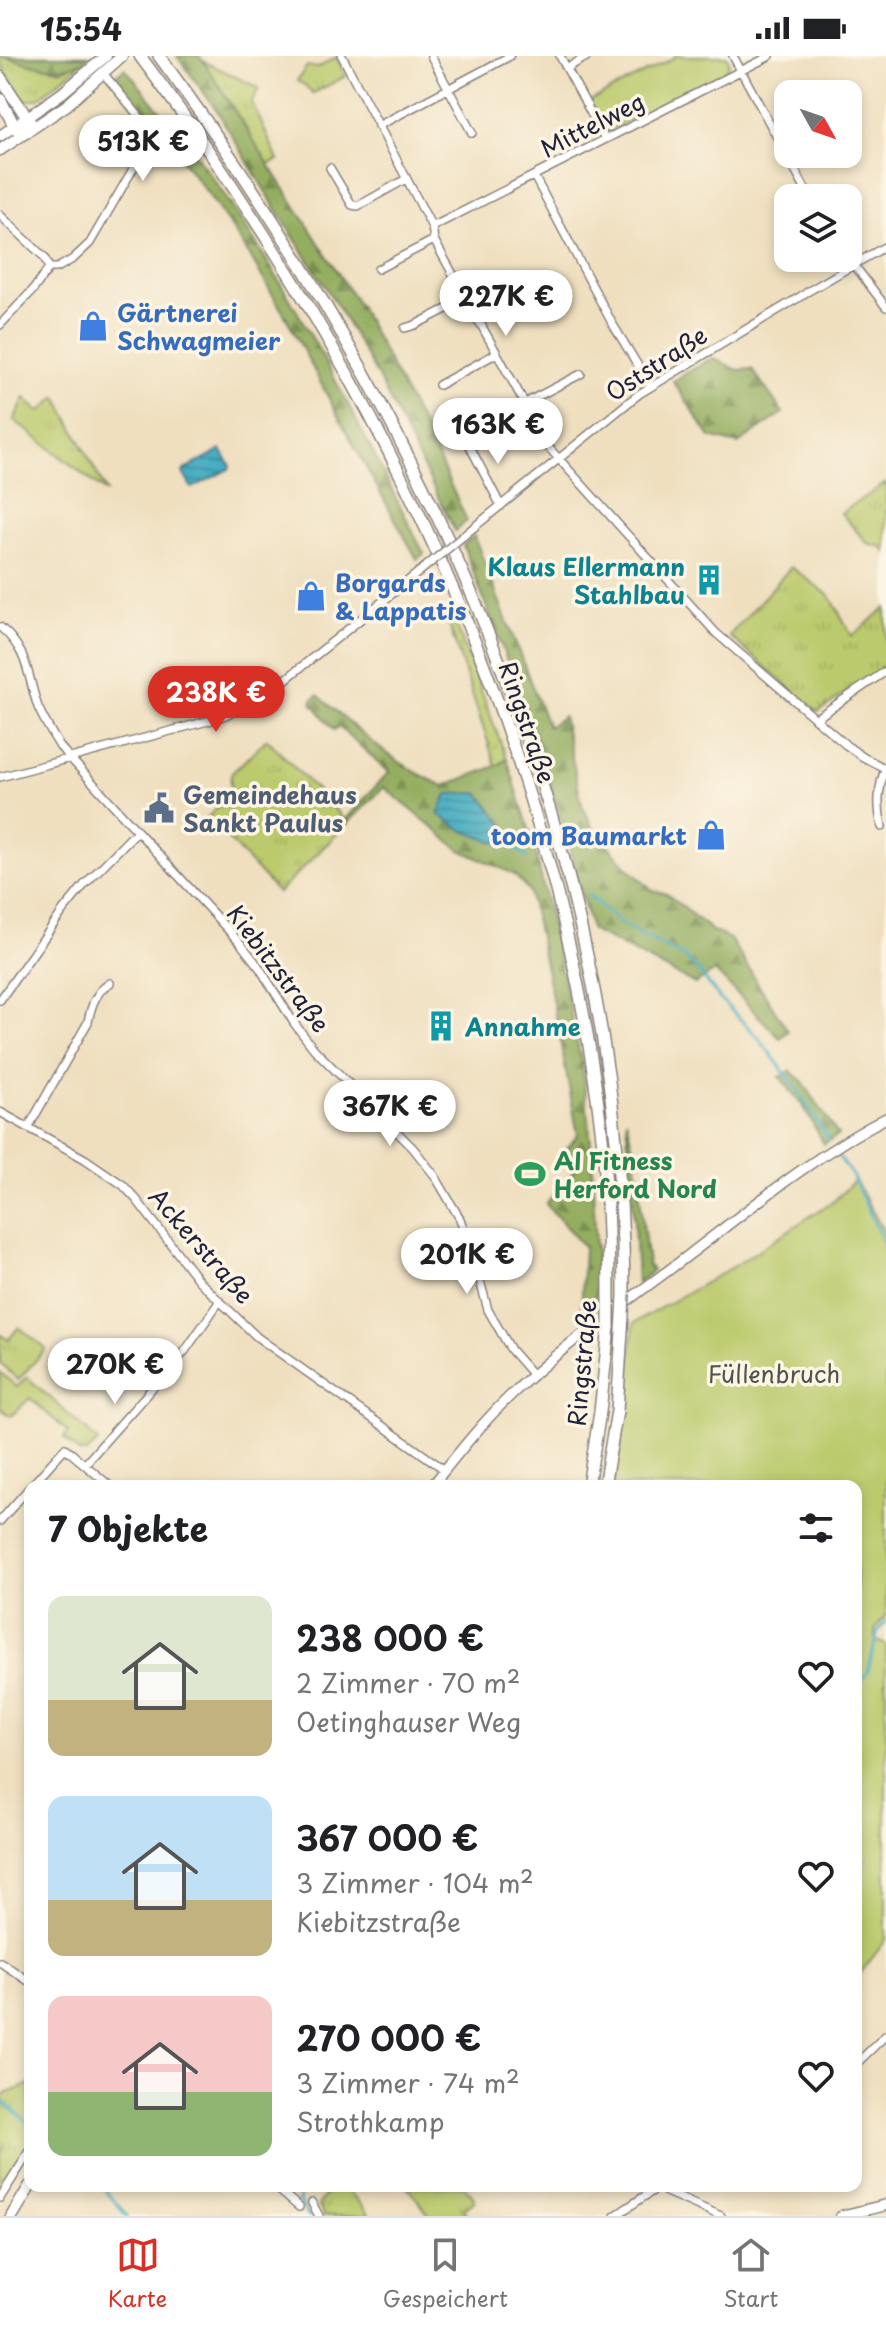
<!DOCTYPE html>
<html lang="de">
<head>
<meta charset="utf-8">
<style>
	:root { --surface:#fff; --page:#f6f6f6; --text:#202124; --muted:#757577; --line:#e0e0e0; --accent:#d93025 }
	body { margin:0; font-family:"Playpen Sans",sans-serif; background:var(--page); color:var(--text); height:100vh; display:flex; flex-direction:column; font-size:30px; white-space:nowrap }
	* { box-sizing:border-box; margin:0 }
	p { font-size:26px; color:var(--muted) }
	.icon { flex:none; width:44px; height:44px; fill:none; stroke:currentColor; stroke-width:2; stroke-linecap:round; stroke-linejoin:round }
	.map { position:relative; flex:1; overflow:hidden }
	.sheet { position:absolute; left:24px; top:1424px; width:838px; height:712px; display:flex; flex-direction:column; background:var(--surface); border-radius:16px; box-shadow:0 4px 12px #0003 }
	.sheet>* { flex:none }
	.needle { width:52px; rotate:130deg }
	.buttons { position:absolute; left:774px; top:24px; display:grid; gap:16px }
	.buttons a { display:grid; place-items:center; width:88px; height:88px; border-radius:16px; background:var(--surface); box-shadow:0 4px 12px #0003; font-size:40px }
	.price { position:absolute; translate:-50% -68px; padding:0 18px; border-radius:28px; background:#fff; color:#222; font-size:26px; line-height:52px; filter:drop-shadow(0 2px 4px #0008) }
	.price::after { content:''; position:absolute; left:50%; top:48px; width:24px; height:18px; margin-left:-12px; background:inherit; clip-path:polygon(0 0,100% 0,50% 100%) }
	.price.active { background:var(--accent); color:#fff }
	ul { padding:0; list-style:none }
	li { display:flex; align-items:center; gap:24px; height:200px; padding:0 24px }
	li span { display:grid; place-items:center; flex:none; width:224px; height:160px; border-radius:16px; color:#555 }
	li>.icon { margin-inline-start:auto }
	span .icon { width:96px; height:96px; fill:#fffc; stroke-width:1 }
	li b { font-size:34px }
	h2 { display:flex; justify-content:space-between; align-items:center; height:96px; padding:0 24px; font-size:34px }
	.status { display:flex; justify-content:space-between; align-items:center; height:56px; padding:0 40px; background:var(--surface); direction:ltr }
	.status svg { height:22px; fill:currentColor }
	.tabs { display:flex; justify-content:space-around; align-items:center; height:112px; border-top:2px solid var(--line); background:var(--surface); font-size:22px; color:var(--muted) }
	.tabs a { display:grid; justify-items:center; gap:4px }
	.tabs .active { color:var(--accent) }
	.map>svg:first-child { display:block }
</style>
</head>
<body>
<div class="status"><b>15:54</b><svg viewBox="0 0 49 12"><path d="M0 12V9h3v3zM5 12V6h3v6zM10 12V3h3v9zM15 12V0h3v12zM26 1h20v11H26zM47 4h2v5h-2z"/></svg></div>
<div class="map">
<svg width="886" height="2160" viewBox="0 0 886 2160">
	<defs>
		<pattern id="grass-tufts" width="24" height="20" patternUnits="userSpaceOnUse" patternTransform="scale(2)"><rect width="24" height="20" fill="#bbca6d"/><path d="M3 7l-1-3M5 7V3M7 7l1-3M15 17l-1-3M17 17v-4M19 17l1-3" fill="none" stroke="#a0ad5f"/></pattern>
		<pattern id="forest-firs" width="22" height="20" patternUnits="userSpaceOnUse" patternTransform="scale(2)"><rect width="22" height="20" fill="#94ae60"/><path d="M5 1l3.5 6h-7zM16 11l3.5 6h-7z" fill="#788d50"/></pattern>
		<pattern id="water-rules" width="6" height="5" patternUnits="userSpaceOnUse" patternTransform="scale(2)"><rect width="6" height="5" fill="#41abc0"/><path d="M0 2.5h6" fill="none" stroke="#368b9d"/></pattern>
	</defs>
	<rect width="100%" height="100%" fill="#fcf5e5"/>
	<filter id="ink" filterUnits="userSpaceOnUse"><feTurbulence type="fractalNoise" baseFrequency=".0125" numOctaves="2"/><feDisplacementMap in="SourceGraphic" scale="16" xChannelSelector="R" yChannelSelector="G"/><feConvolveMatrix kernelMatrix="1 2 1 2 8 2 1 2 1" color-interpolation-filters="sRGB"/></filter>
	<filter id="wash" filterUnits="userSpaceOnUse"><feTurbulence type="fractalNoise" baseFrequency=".006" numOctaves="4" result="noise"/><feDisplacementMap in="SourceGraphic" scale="32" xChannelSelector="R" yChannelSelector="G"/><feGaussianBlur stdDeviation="1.8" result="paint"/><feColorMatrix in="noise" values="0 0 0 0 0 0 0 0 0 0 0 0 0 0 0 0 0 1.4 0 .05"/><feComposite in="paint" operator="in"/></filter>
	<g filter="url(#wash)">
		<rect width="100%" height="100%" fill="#efdfbf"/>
		<path fill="url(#grass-tufts)" stroke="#6e7654" stroke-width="2" d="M0,0L62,14L84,5L39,42L25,45L14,35C12,22 0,14 0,0Z
			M336,1L346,20L312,38L306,30L297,25L307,10L318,12Z
			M203,5L259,32L252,46L278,104L268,109Z
			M57,341L107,437L14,364L25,342L40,356Z
			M886,427V496L882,491L867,487L841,457Z
			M791,511L830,540L852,580L886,552V610L818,656L729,580Z
			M453,561L507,703L496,710L447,563Z
			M267,683L348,767L278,837L208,761L230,738L231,718Z
			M19,1271L46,1293L18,1324L0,1307V1278L8,1284Z
			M30,2028V2086L0,2133V2097L4,2089L0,2086V2046L3,2039Z
			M332,2130H345L370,2160H324L318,2149Z
			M407,2130H464L473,2140L475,2145L463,2154L467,2160H430Z"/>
		<path fill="url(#forest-firs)" stroke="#5b684e" stroke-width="2" d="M2,0H90C64,23 31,7 2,0Z
			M177,0H199L203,5L361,253L428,380L467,465L455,475L377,319L335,246L278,156L216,53Z
			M125,12C156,50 188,87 216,127C297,243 361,371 424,498L417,503L345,373L287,263L242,187L203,131L114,21Z
			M712,302L738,314L752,313L783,357L738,388L710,381L673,325Z
			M474,480L548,671L563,660L582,749L593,772L626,810L652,834L667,838L712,875L730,883L788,975L780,982L715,915L695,928L591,874L564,772L536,681L463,489Z
			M318,639C357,674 395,710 444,730L499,709L507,703L534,789L582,1008L591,1088L596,1194V1258L581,1260L584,1191L546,1148L577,1111L562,1098L578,1079L551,936L529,835L514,818L460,794L384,731L348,767L345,764L389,716L339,671L334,674L312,647L313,643Z
			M790,1015L802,1025L838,1079L824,1088L803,1050L780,1021Z
			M626,1063L635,1100L648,1209L652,1215L637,1228L634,1164Z"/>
		<path fill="#bbca6d" stroke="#6e7654" stroke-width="2" d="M674,0H727C731,7 730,12 724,17L605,77L588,46L674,2Z
			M855,1124L886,1180V1560L875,1573V1584L886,1589V1884L856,1923V1430H613L620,1396L634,1267L731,1212L835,1144Z
			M0,1316L17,1331L27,1321L98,1385L87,1397H80L64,1382L68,1376L30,1342L11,1360L0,1352Z"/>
		<path fill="url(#water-rules)" stroke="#32667e" stroke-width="2" d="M221,394L231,410L229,413L193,432L191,431L183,417L184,414Z
			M479,737L505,770L502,783L497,787L464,775L438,758L447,738Z"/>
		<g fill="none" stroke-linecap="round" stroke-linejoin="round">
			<path stroke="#41abc0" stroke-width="3" d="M502,783L527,801
				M588,839L620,867L684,901L698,914L720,943L758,981L797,1033L828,1083
				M839,1101L853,1121L886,1192
				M856,1634L868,1615L878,1575L886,1566
				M856,1798L865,1804
				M0,2043L30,2068
				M102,2130L127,2160
				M301,2130L299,2145L309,2160"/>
		</g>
	</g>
	<g filter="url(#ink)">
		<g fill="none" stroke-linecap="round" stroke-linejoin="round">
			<g stroke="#88807d" stroke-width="10">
				<path id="minor" d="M342,0L432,171L434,184L550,393L716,577L846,689L863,701L886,713
					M431,0L472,77
					M560,0L605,83
					M733,0L810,142
					M567,12L588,0
					M378,70L510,0
					M330,112L352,149L358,150L406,123
					M534,120L612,267L651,331
					M0,159L44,201L49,212L33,234L0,269
					M432,171L770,0
					M848,201L886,251
					M49,212H57L73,203L90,187L148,87L150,78L147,70L103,17
					M378,213L434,184
					M807,236L886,190
					M478,265L511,247L523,243
					M405,272L415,269L466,243
					M439,329L497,297
					M525,347L581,318
					M467,385L501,450
					M473,472L639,338L803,239
					M0,571C29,595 27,619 38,651C44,665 52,678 60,691L241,888L259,911L294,967L314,993L413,1092L435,1120L460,1163L474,1203L488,1254L511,1294L533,1319
					M815,663L886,615
					M0,721L215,663C240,654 259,643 280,628L419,516
					M882,771C877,750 878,733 885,713
					M0,944L63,855L85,828L137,775
					M0,1056L85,1103L123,1129L136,1143L199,1225L257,1281L445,1414
					M28,1072L88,966C91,950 96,935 110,927
					M85,1408L185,1295L219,1246
					M31,1430L65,1392L110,1430
					M0,1465L30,1431
					M0,1906L30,1926
					M856,2008L886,1979
					M274,2130L299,2151
					M659,2131L666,2136L721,2160
					M0,2142L30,2095
					M312,2147L319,2160
					M615,2160L660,2130"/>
			</g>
			<g stroke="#88807d" stroke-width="12">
				<path id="tertiary" d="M432,1430C456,1400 480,1369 508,1342C563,1288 629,1245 690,1198C753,1150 815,1099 886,1062"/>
			</g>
			<g stroke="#88807d" stroke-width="13">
				<path id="secondary" d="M0,80L62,37L106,0
					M0,94L67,49L122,0
					M841,2160L886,2149"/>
			</g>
			<g stroke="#88807d" stroke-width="14">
				<path id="primary" d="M12,2160L30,2130"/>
			</g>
			<g stroke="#88807d" stroke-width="14">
				<path id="trunk" d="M140,0C377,315 553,678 601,1072C608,1131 609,1190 609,1249
					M159,0C425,358 622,785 624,1238
					M0,21L30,66L27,76L18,74L15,71L0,43
					M588,1430L600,1356L609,1271
					M604,1430L617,1355L623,1259"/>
			</g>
			<use href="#minor" stroke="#fff" stroke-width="7"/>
			<use href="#tertiary" stroke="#fff" stroke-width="9"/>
			<use href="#secondary" stroke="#fff" stroke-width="10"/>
			<use href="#primary" stroke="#fff" stroke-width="11"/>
			<use href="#trunk" stroke="#fff" stroke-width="11"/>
			<g stroke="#88807d" stroke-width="10" stroke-linecap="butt">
				<path id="minor-bridge" d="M419,516L473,472"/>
			</g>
			<g stroke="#88807d" stroke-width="14" stroke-linecap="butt">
				<path id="trunk-bridge" d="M623,1259L624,1238
					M609,1271V1249"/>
			</g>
			<use href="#minor-bridge" stroke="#fff" stroke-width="7"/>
			<use href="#trunk-bridge" stroke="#fff" stroke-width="11"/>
		</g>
	</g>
	<defs>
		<g id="shop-bare" transform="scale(2.4)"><path d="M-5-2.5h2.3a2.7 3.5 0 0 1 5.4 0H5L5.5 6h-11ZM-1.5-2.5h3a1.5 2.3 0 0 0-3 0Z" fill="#3f7fe0" stroke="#fcf5e5" stroke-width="2.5" paint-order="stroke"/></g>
		<g id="building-bare" transform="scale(2.4)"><path d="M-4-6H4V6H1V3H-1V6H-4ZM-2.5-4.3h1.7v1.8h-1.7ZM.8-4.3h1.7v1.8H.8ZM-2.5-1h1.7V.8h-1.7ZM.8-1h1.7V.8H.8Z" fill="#0f9aa8" stroke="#fcf5e5" stroke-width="2.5" paint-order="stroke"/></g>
		<g id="civic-bare" transform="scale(2.4)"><path d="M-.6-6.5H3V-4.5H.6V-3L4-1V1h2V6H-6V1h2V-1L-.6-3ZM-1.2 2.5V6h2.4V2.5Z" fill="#5c6f8a" stroke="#fcf5e5" stroke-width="2.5" paint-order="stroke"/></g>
		<g id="stadium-bare" transform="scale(2.4)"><path d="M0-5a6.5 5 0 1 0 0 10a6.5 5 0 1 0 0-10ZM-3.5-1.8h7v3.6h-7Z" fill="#2e9e5b" stroke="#fcf5e5" stroke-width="2.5" paint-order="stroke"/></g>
	</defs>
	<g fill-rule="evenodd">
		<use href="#shop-bare" x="93" y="270"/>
		<use href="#building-bare" x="709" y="524"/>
		<use href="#shop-bare" x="311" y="540"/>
		<use href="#civic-bare" x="159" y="752"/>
		<use href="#shop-bare" x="711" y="779"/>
		<use href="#building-bare" x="441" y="970"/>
		<use href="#stadium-bare" x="530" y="1118"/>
	</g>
	<g text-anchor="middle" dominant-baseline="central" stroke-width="7" stroke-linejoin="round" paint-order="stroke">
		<g font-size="24" fill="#22223b" stroke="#fcf5e5">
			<text transform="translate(592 68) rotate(-27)">Mittelweg</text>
			<text transform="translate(656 307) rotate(-33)">Oststraße</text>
			<text transform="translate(528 666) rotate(71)">Ringstraße</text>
			<text transform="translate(279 912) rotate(53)">Kiebitzstraße</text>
			<text transform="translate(202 1189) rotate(49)">Ackerstraße</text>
			<text transform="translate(581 1307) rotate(-85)">Ringstraße</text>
		</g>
		<g font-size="24" font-weight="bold" fill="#366cbe" stroke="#fcf5e5" text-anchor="start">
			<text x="117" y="256">Gärtnerei<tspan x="117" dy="28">Schwagmeier</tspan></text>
			<text x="335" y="526">Borgards<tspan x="335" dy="28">&amp; Lappatis</tspan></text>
			<text x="687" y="779" text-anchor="end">toom Baumarkt</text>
		</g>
		<g font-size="24" font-weight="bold" fill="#0d838f" stroke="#fcf5e5" text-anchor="end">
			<text x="685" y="510">Klaus Ellermann<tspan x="685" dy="28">Stahlbau</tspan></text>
			<text x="465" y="970" text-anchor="start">Annahme</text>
		</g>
		<g font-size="24" font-weight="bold" fill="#4e5e75" stroke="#fcf5e5" text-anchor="start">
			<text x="183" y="738">Gemeindehaus<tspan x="183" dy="28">Sankt Paulus</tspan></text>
		</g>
		<g font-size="24" font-weight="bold" fill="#27864d" stroke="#fcf5e5" text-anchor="start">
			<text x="554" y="1104">AI Fitness<tspan x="554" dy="28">Herford Nord</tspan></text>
		</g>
		<g font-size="24" fill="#50544a" stroke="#fcf5e5">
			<text x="774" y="1317">Füllenbruch</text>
		</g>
	</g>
</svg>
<div class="buttons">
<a><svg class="needle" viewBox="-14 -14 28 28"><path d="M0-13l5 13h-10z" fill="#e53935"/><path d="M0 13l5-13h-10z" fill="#757577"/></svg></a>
<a><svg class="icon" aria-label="layers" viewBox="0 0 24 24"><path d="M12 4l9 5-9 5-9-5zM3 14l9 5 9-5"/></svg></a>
</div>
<b class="price" style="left:143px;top:127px">513K €</b>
<b class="price" style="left:506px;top:282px">227K €</b>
<b class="price" style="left:498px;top:410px">163K €</b>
<b class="price active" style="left:216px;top:678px">238K €</b>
<b class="price" style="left:390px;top:1092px">367K €</b>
<b class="price" style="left:467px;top:1240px">201K €</b>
<b class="price" style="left:115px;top:1350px">270K €</b>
<section class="sheet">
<h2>7 Objekte<svg class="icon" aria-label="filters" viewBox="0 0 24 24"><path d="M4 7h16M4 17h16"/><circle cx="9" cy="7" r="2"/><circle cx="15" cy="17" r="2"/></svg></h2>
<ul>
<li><span style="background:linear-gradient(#dfe7d0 65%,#c2b280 0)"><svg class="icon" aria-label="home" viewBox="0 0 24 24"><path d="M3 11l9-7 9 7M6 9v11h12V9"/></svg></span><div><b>238 000 €</b><p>2 Zimmer · 70 m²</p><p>Oetinghauser Weg</p></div><svg class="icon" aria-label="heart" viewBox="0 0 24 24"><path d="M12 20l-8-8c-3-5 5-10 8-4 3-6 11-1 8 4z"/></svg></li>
<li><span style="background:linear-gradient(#bfe0f5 65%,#c2b280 0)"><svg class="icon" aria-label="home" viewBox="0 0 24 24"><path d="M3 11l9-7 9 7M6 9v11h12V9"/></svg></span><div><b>367 000 €</b><p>3 Zimmer · 104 m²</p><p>Kiebitzstraße</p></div><svg class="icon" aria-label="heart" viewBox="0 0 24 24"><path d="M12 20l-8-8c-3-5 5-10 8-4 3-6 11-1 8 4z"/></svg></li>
<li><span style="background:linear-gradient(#f6c9c9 60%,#8fb573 0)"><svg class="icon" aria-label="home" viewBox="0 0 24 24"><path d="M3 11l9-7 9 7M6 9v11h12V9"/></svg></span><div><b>270 000 €</b><p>3 Zimmer · 74 m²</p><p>Strothkamp</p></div><svg class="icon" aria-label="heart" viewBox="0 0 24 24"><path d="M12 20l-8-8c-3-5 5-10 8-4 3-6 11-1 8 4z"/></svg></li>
</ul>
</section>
</div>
<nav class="tabs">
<a class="active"><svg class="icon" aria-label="map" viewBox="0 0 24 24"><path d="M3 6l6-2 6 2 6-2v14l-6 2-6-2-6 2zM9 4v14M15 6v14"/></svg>Karte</a>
<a><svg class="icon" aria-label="saved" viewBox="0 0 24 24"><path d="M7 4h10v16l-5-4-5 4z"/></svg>Gespeichert</a>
<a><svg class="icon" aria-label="home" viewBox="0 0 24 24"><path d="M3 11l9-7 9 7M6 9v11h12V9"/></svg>Start</a>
</nav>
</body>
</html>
